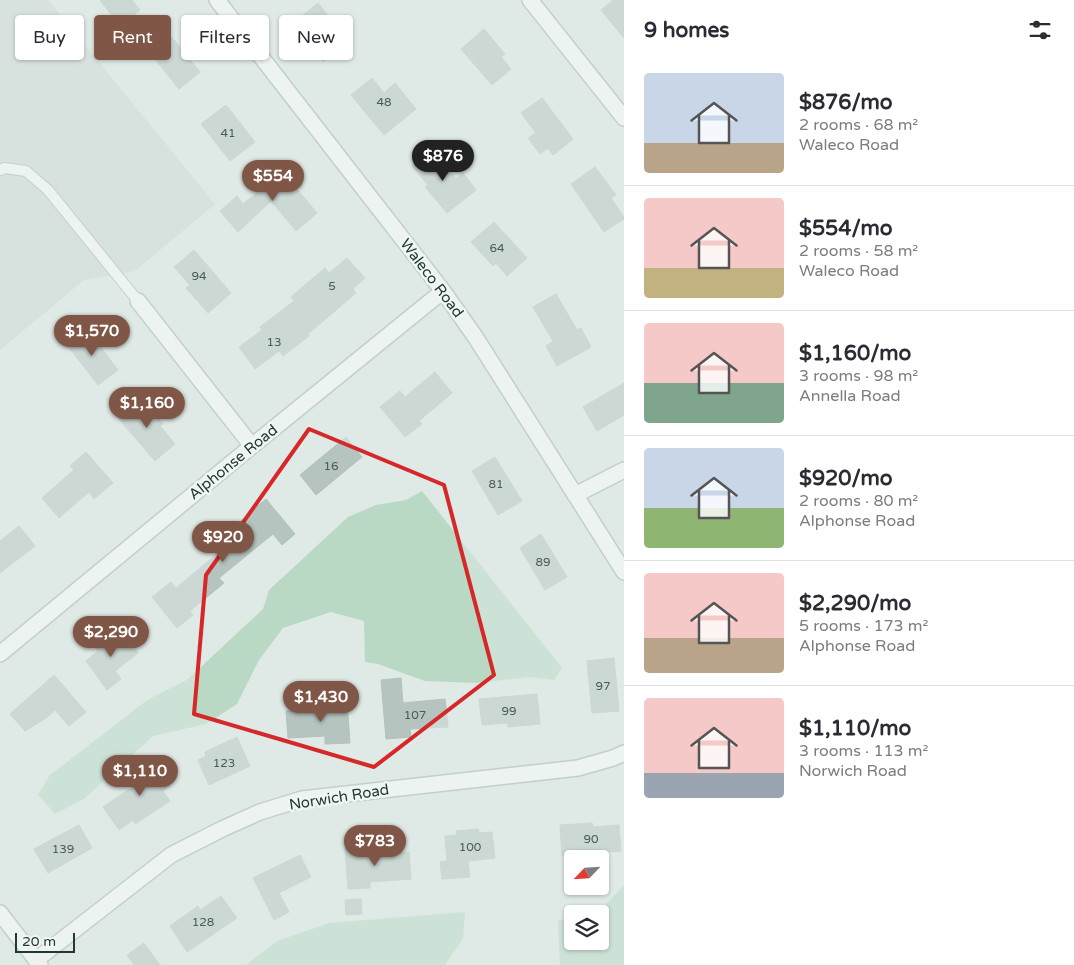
<!DOCTYPE html>
<html lang="en">
<head>
<meta charset="utf-8">
<style>
	:root { --surface:#fff; --page:#f7f7f7; --text:#2b2b33; --muted:#7c7c81; --line:#e1e1e2; --accent:#805747 }
	body { margin:0; font-family:"Varela Round",sans-serif; background:var(--page); color:var(--text); height:100vh; display:flex; flex-direction:column; font-size:19px; white-space:nowrap }
	* { box-sizing:border-box; margin:0 }
	p { font-size:16px; color:var(--muted) }
	.icon { flex:none; width:28px; height:28px; fill:none; stroke:currentColor; stroke-width:2; stroke-linecap:round; stroke-linejoin:round }
	.map { position:relative; flex:1; overflow:hidden }
	.details { display:flex; flex-direction:column; background:var(--surface); width:450px }
	.details>* { flex:none }
	.banner { position:absolute; left:15px; top:15px; width:475px; height:45px; display:flex; gap:10px }
	.needle { width:32px; rotate:245deg }
	.fabs { position:absolute; left:564px; top:850px; display:grid; gap:10px }
	.fabs a { display:grid; place-items:center; width:45px; height:45px; border-radius:5px; background:var(--surface); box-shadow:0 1px 4px #0004; font-size:25px }
	.scale { position:absolute; left:15px; bottom:12px; width:60px; box-sizing:border-box; padding-left:5px; border:2px solid #213834; border-top:0; font-size:14px; line-height:18px; white-space:nowrap; color:#213834; -webkit-text-stroke:4px #eff6f3; paint-order:stroke }
	.price { position:absolute; translate:-50% -42px; padding:0 11px; border-radius:18px; background:var(--accent); color:#fff; font-size:16px; line-height:32px; filter:drop-shadow(0 1px 2px #0008) }
	.price::after { content:''; position:absolute; left:50%; top:30px; width:15px; height:11px; margin-left:-8px; background:inherit; clip-path:polygon(0 0,100% 0,50% 100%) }
	.price.current { background:#222; color:#fff }
	ul { padding:0; list-style:none }
	li { display:flex; align-items:center; gap:15px; height:125px; padding:0 20px }
	li+li { border-top:1px solid var(--line) }
	li span { display:grid; place-items:center; flex:none; width:140px; height:100px; border-radius:5px; color:#555 }
	li>.icon { margin-inline-start:auto }
	span .icon { width:60px; height:60px; fill:#fffc; stroke-width:1 }
	li b { font-size:21px }
	h2 { display:flex; justify-content:space-between; align-items:center; height:60px; padding:0 20px; font-size:21px }
	.chip { padding:0 18px; border-radius:5px; background:var(--surface); box-shadow:0 1px 4px #0004; font-size:18px; line-height:45px }
	.chip.current { background:var(--accent); color:#fff }
	main { display:flex; flex:1; min-height:0 }
	.map>svg:first-child { display:block }
</style>
</head>
<body>
<main>
<div class="map">
<svg width="624" height="965" viewBox="0 0 624 965">
	<rect width="100%" height="100%" fill="#dfe9e6"/>
	<path fill="#ced9d5" d="M0,0H48L215,204L135,271L84,280L0,350Z"/>
	<path fill="#b9d9c5" d="M422,491L562,668L554,680L529,677L477,683L425,681L378,664L365,662L364,621L331,612L283,628L259,660L237,704L206,724L153,736L84,799L55,814L38,795L50,775L97,739L147,700L187,680L263,609L269,590L348,517L376,505L406,500Z
		M624,885V965H560L558,921L572,916V941H600V914H578L606,904Z
		M465,912L463,939L445,965H246L277,941L329,923Z"/>
	<path fill="#b5c4bf" stroke="#b2c2bd" d="M100,0H132L140,10L120,26Z
		M613,0H624V38L601,10Z
		M318,3L349,41L323,62L309,45L311,43L305,35L307,32L297,20Z
		M484,29L505,54L501,57L511,69L492,85L461,49Z
		M170,35L200,72L179,89L149,52Z
		M372,78L384,93L395,83L416,109L384,135L351,95Z
		M542,98L573,139L553,155L548,148L540,154L528,138L536,133L521,113Z
		M226,105L255,142L230,161L201,124Z
		M432,149L456,179L463,173L476,190L447,213L425,187L428,185L412,166Z
		M295,162L304,171L291,182L317,213L296,231L271,201L238,232L220,211L237,196L243,204Z
		M595,167L616,195L611,198L624,217V219L604,232L571,184Z
		M494,222L527,258L507,276L496,263L493,266L471,242Z
		M194,250L231,293L208,313L186,288L190,285L174,267Z
		M347,258L365,278L353,289L356,293L308,334L309,336L283,356L279,351L255,369L239,347L262,330L260,327L294,301L291,297L325,268L329,273Z
		M556,294L577,330L581,328L591,347L557,366L546,346L553,341L533,307Z
		M87,329L118,370L98,385L67,345Z
		M435,372L452,393L419,421L422,424L405,437L380,407L400,391L405,397Z
		M624,383V415L597,431L583,407Z
		M141,398L163,424L160,426L175,444L155,461L118,418Z
		M346,437L362,457L316,495L300,475Z
		M86,452L113,483L94,499L89,492L59,518L42,498L74,470L70,466Z
		M495,457L522,501L498,515L472,471Z
		M266,499L295,534L282,545L273,534L219,578L224,583L190,611L193,615L177,628L152,597L171,582L176,588L229,544L224,539L243,524L240,521Z
		M19,526L35,546L0,573V541Z
		M541,534L567,577L545,590L520,548Z
		M119,629L138,653L115,671L121,679L107,690L86,661L98,651L95,648Z
		M614,658L619,711L592,713L587,661Z
		M54,675L86,712L69,726L55,710L46,718L25,731L10,714Z
		M401,678L403,703L445,699L448,727L410,729L411,737L386,739L381,680Z
		M537,694L540,724L508,727L507,723L482,725L479,699Z
		M347,701L350,743L325,744V736L288,738L286,711L327,708L326,702Z
		M237,737L250,766L209,785L198,760L206,756L205,752Z
		M153,760L170,786L163,791L170,801L135,824L133,820L119,830L103,807L137,784L130,774Z
		M592,823L593,827L619,825L621,851L562,856L560,825Z
		M79,825L92,848L48,873L34,849Z
		M478,829L479,833L492,832L495,858L468,861L470,877L442,879L440,862L447,861L445,836L457,835L456,831Z
		M370,846L371,855L409,852L411,879L370,882V888L348,889L345,848Z
		M300,855L311,877L279,893L289,912L274,920L253,878Z
		M221,896L237,918L187,952L170,926L198,906L200,910Z
		M361,899L362,914L346,915L345,900Z
		M144,943L160,965H134L127,955Z"/>
	<g fill="none" stroke-linecap="round" stroke-linejoin="round">
		<g stroke="#a2b0ad" stroke-width="12">
			<path id="lane" d="M0,170L5,168L26,171L48,190L138,301"/>
		</g>
		<g stroke="#a2b0ad" stroke-width="18">
			<path id="street" d="M217,0L443,291L476,338L624,572
				M530,0L624,118
				M138,301L252,446
				M575,495L624,470
				M0,654L252,446L443,291
				M0,913L40,965
				M36,960L171,855L222,829L260,812L302,799L578,768L613,758L624,753"/>
		</g>
		<use href="#lane" stroke="#fff" stroke-width="10"/>
		<use href="#street" stroke="#fff" stroke-width="15"/>
	</g>
	<path d="M0 0H624V965H0ZM309,429L444,485L494,675L374,767L194,714L206,575Z" fill="#dfe9e6" fill-opacity=".55" fill-rule="evenodd"/>
	<path fill="none" stroke="#d62828" stroke-width="4" stroke-linejoin="round" d="M309,429L444,485L494,675L374,767L194,714L206,575Z"/>
	<g text-anchor="middle" dominant-baseline="central" stroke-width="5" stroke-linejoin="round" paint-order="stroke">
		<g font-size="12" fill="#465b57">
			<text x="384" y="102">48</text>
			<text x="228" y="133">41</text>
			<text x="497" y="248">64</text>
			<text x="199" y="276">94</text>
			<text x="332" y="286">5</text>
			<text x="274" y="342">13</text>
			<text x="331" y="466">16</text>
			<text x="496" y="484">81</text>
			<text x="543" y="562">89</text>
			<text x="603" y="686">97</text>
			<text x="509" y="711">99</text>
			<text x="415" y="715">107</text>
			<text x="224" y="763">123</text>
			<text x="591" y="839">90</text>
			<text x="470" y="847">100</text>
			<text x="63" y="849">139</text>
			<text x="203" y="922">128</text>
		</g>
		<g font-size="15" fill="#213834" stroke="#eff6f3">
			<text transform="translate(432 278) rotate(53)">Waleco Road</text>
			<text transform="translate(233 462) rotate(-39)">Alphonse Road</text>
			<text transform="translate(339 797) rotate(-9)">Norwich Road</text>
		</g>
	</g>
</svg>
<div class="fabs">
<a><svg class="needle" viewBox="-14 -14 28 28"><path d="M0-13l5 13h-10z" fill="#e53935"/><path d="M0 13l5-13h-10z" fill="#7c7c81"/></svg></a>
<a><svg class="icon" aria-label="layers" viewBox="0 0 24 24"><path d="M12 4l9 5-9 5-9-5zM3 14l9 5 9-5"/></svg></a>
</div>
<div class="scale">20 m</div>
<b class="price current" style="left:443px;top:182px">$876</b>
<b class="price" style="left:273px;top:202px">$554</b>
<b class="price" style="left:92px;top:357px">$1,570</b>
<b class="price" style="left:147px;top:429px">$1,160</b>
<b class="price" style="left:223px;top:563px">$920</b>
<b class="price" style="left:111px;top:658px">$2,290</b>
<b class="price" style="left:321px;top:723px">$1,430</b>
<b class="price" style="left:140px;top:797px">$1,110</b>
<b class="price" style="left:375px;top:867px">$783</b>
<div class="banner">
<a class="chip">Buy</a>
<a class="chip current">Rent</a>
<a class="chip">Filters</a>
<a class="chip">New</a>
</div>
</div>
<section class="details">
<h2>9 homes<svg class="icon" aria-label="filters" viewBox="0 0 24 24"><path d="M4 7h16M4 17h16"/><circle cx="9" cy="7" r="2"/><circle cx="15" cy="17" r="2"/></svg></h2>
<ul>
<li><span style="background:linear-gradient(#c9d6e8 70%,#b9a48a 0)"><svg class="icon" aria-label="home" viewBox="0 0 24 24"><path d="M3 11l9-7 9 7M6 9v11h12V9"/></svg></span><div><b>$876/mo</b><p>2 rooms · 68 m²</p><p>Waleco Road</p></div></li>
<li><span style="background:linear-gradient(#f6c9c9 70%,#c2b280 0)"><svg class="icon" aria-label="home" viewBox="0 0 24 24"><path d="M3 11l9-7 9 7M6 9v11h12V9"/></svg></span><div><b>$554/mo</b><p>2 rooms · 58 m²</p><p>Waleco Road</p></div></li>
<li><span style="background:linear-gradient(#f6c9c9 60%,#7fa58c 0)"><svg class="icon" aria-label="home" viewBox="0 0 24 24"><path d="M3 11l9-7 9 7M6 9v11h12V9"/></svg></span><div><b>$1,160/mo</b><p>3 rooms · 98 m²</p><p>Annella Road</p></div></li>
<li><span style="background:linear-gradient(#c9d6e8 60%,#8fb573 0)"><svg class="icon" aria-label="home" viewBox="0 0 24 24"><path d="M3 11l9-7 9 7M6 9v11h12V9"/></svg></span><div><b>$920/mo</b><p>2 rooms · 80 m²</p><p>Alphonse Road</p></div></li>
<li><span style="background:linear-gradient(#f6c9c9 65%,#b9a48a 0)"><svg class="icon" aria-label="home" viewBox="0 0 24 24"><path d="M3 11l9-7 9 7M6 9v11h12V9"/></svg></span><div><b>$2,290/mo</b><p>5 rooms · 173 m²</p><p>Alphonse Road</p></div></li>
<li><span style="background:linear-gradient(#f6c9c9 75%,#9aa5b1 0)"><svg class="icon" aria-label="home" viewBox="0 0 24 24"><path d="M3 11l9-7 9 7M6 9v11h12V9"/></svg></span><div><b>$1,110/mo</b><p>3 rooms · 113 m²</p><p>Norwich Road</p></div></li>
</ul>
</section>
</main>
</body>
</html>
